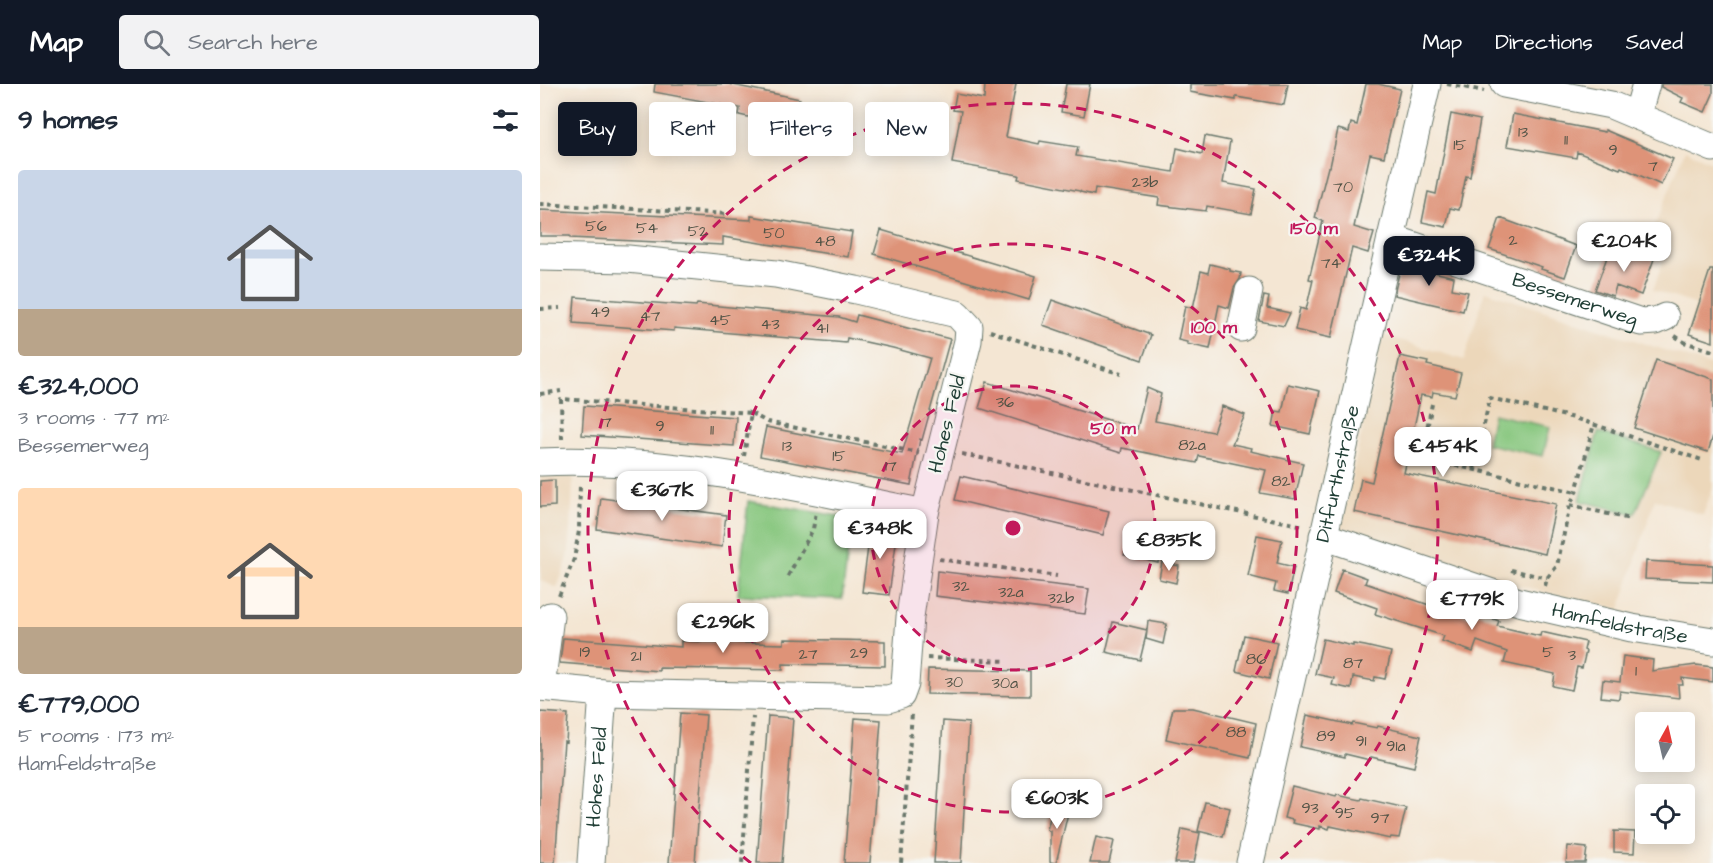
<!DOCTYPE html>
<html lang="en">
<head>
<meta charset="utf-8">
<style>
	:root { --surface:#fff; --page:#f2f2f3; --text:#1f2937; --muted:#747a83; --accent:#111827 }
	body { margin:0; font-family:"Architects Daughter",sans-serif; background:var(--page); color:var(--text); height:100vh; display:flex; flex-direction:column; font-size:22px; white-space:nowrap }
	* { box-sizing:border-box; margin:0 }
	p { font-size:20px; color:var(--muted) }
	.icon { flex:none; width:33px; height:33px; fill:none; stroke:currentColor; stroke-width:2; stroke-linecap:round; stroke-linejoin:round }
	.map { position:relative; flex:1; overflow:hidden }
	.details { display:flex; flex-direction:column; background:var(--surface); width:540px }
	.details>* { flex:none }
	.hud { position:absolute; left:18px; top:18px; width:570px; height:54px; display:flex; gap:12px }
	.needle { width:39px; rotate:8deg }
	.fabs { position:absolute; left:1095px; top:628px; display:grid; gap:12px }
	.fabs a { display:grid; place-items:center; width:60px; height:60px; border-radius:6px; background:var(--surface); box-shadow:0 3px 15px #0003; font-size:30px }
	.price { position:absolute; translate:-50% -51px; padding:0 14px; border-radius:12px; background:#fff; color:#222; font-size:20px; line-height:39px; filter:drop-shadow(0 2px 3px #0008) }
	.price::after { content:''; position:absolute; left:50%; top:36px; width:18px; height:14px; margin-left:-9px; background:inherit; clip-path:polygon(0 0,100% 0,50% 100%) }
	.price.on { background:var(--accent); color:#fff }
	ul { padding:0; list-style:none }
	li { display:grid; align-content:center; gap:12px; height:318px; padding:0 18px }
	li span { display:grid; place-items:center; height:186px; border-radius:6px; color:#555 }
	li>.icon { margin-inline-start:auto }
	span .icon { width:108px; height:108px; fill:#fffc; stroke-width:1 }
	li b { font-size:26px }
	h2 { display:flex; justify-content:space-between; align-items:center; height:72px; padding:0 18px; font-size:26px }
	.chip { padding:0 21px; border-radius:6px; background:var(--surface); box-shadow:0 3px 15px #0003; font-size:21px; line-height:54px }
	.chip.on { background:var(--accent); color:#fff }
	header { display:flex; align-items:center; gap:36px; box-sizing:border-box; height:84px; padding:0 30px; background:var(--accent); color:#fff }
	header strong { font-size:28px }
	nav { display:flex; gap:33px; margin-inline-start:auto; font-size:21px }
	.search { width:420px; height:54px; background:var(--page); display:flex; align-items:center; gap:15px; box-sizing:border-box; padding:0 21px; border-radius:6px; color:var(--muted); font-size:22px }
	main { display:flex; flex:1; min-height:0 }
	.map>svg:first-child { display:block }
</style>
</head>
<body>
<header>
<strong>Map</strong>
<div class="search"><svg class="icon" aria-label="search" viewBox="0 0 24 24"><circle cx="10" cy="10" r="6"/><path d="M15 15l6 6"/></svg>Search here</div>
<nav><a>Map</a><a>Directions</a><a>Saved</a></nav>
</header>
<main>
<section class="details">
<h2>9 homes<svg class="icon" aria-label="filters" viewBox="0 0 24 24"><path d="M4 7h16M4 17h16"/><circle cx="9" cy="7" r="2"/><circle cx="15" cy="17" r="2"/></svg></h2>
<ul>
<li><span style="background:linear-gradient(#c9d6e8 75%,#b9a48a 0)"><svg class="icon" aria-label="home" viewBox="0 0 24 24"><path d="M3 11l9-7 9 7M6 9v11h12V9"/></svg></span><div><b>€324,000</b><p>3 rooms · 77 m²</p><p>Bessemerweg</p></div></li>
<li><span style="background:linear-gradient(#ffd9b3 75%,#b9a48a 0)"><svg class="icon" aria-label="home" viewBox="0 0 24 24"><path d="M3 11l9-7 9 7M6 9v11h12V9"/></svg></span><div><b>€779,000</b><p>5 rooms · 173 m²</p><p>Hamfeldstraße</p></div></li>
</ul>
</section>
<div class="map">
<svg width="1173" height="779" viewBox="0 0 1173 779">
	<rect width="100%" height="100%" fill="#f6f6f2"/>
	<filter id="ink" filterUnits="userSpaceOnUse"><feTurbulence type="fractalNoise" baseFrequency=".0167" numOctaves="2"/><feDisplacementMap in="SourceGraphic" scale="12" xChannelSelector="R" yChannelSelector="G"/><feConvolveMatrix kernelMatrix="1 2 1 2 8 2 1 2 1" color-interpolation-filters="sRGB"/></filter>
	<filter id="wash" filterUnits="userSpaceOnUse"><feTurbulence type="fractalNoise" baseFrequency=".008" numOctaves="4" result="noise"/><feDisplacementMap in="SourceGraphic" scale="24" xChannelSelector="R" yChannelSelector="G"/><feGaussianBlur stdDeviation="1.35" result="paint"/><feColorMatrix in="noise" values="0 0 0 0 0 0 0 0 0 0 0 0 0 0 0 0 0 1.4 0 .05"/><feComposite in="paint" operator="in"/></filter>
	<g filter="url(#wash)">
		<rect width="100%" height="100%" fill="#f4e6d3"/>
		<path fill="#ecd7ba" d="M1145,66L1173,79V260L1146,251L1156,221L1113,206L1123,177L1105,168Z
			M945,207L1173,282V403L1163,431L1115,415L1080,525L968,499L801,443L843,251L924,276Z
			M15,391L33,393L31,447L28,474L17,504L0,496V392Z"/>
		<path fill="#86c67d" stroke="#528258" stroke-width="1.5" d="M953,330L1010,343L1003,372L947,360Z
			M1058,348L1121,368L1095,430L1040,417Z
			M208,417L312,434L302,515L198,511Z"/>
		<g id="blocks">
			<path fill="#de9378" d="M115,0H188L260,15L254,43L199,31L200,24L114,8Z
				M445,0H476L466,53L499,60L500,57L538,63L536,72L633,88L637,64L662,70L665,52L690,57L683,99L716,105L711,130L667,122L666,127L618,121L619,114L555,104L554,111L540,108V107L478,95L479,91L412,79L421,27L413,26L416,10L444,15Z
				M526,0H550L544,32L521,28Z
				M650,0H748L744,21L696,13V16L650,8Z
				M826,0H838L860,5L844,73L830,70L814,143L834,149L828,169L812,164L791,254L755,246L760,224L766,226L773,196L769,195L783,137L775,134L788,83H790L798,45L809,48L811,39L817,41Z
				M1121,0H1173V10L1165,28L1141,18L1143,14L1121,3Z
				M911,30L940,36L930,93L926,92L919,126L910,124L906,143L882,138L888,108L896,110Z
				M973,30L1065,48V46L1133,75L1121,101L1081,83L1080,85L1037,68L1036,74L967,62Z
				M0,126L211,136V132L312,148L308,173L183,153V161L30,154V152H0Z
				M960,134L1036,162L1025,193L1001,185L1002,183L949,165Z
				M341,146L496,192L489,216L334,170Z
				M1070,165L1092,173L1094,168L1114,175L1101,211L1076,202L1073,212L1055,206Z
				M862,177L887,183L890,184L889,187L914,193L912,205L928,208L923,227L854,211Z
				M670,180L690,185V187L701,189L700,195L694,204L689,224L679,221L670,265L647,260V258L638,256L645,222L653,224L661,187L668,189Z
				M1170,186H1173V258L1149,250Z
				M724,212L729,213L727,224L750,229L744,242L719,237Z
				M35,213L156,222L157,220L299,233L315,238L317,231L410,255L382,356L380,355L371,401L220,372L226,343L362,370L390,274L353,264L307,254L306,259L134,244V247L33,239Z
				M512,216L611,251L602,276L503,241Z
				M860,272L888,278L887,281L921,289L915,312L893,308L892,313L881,311L864,389L1016,420L1005,470L814,428L821,395L832,398Z
				M1116,276L1173,295V352L1168,368L1094,344Z
				M447,298L597,345L607,304L621,310L615,337L673,348L682,322L705,331L692,360L711,364L710,367L763,379L755,415L720,409L726,386L659,372L657,379L582,364L581,369L439,324Z
				M748,300L780,307L770,350L733,342L736,327L742,328Z
				M44,322L196,333L194,362L42,351Z
				M421,392L569,427L563,451L415,416Z
				M15,396V422L0,423V397Z
				M61,414L186,431L182,463L57,445Z
				M331,441L358,445L349,511L322,508Z
				M590,447L623,455L618,479L584,471Z
				M717,451L742,456L737,479L754,483L748,510L734,507L736,499L708,492Z
				M1106,477L1173,481V498L1105,495Z
				M622,478L639,482L636,499L619,495Z
				M802,485L827,494L825,499L889,521V519L933,534L935,528L959,537L957,542L1000,552L1001,548L1046,558L1044,566L1046,567L1042,584L1037,583L1032,606L1013,602L1015,590L964,579L967,568L937,557L933,568L902,557L904,552L835,530L837,524L794,509Z
				M397,487L549,505L545,530L395,512Z
				M608,537L627,540L623,560L606,555L607,547L600,576L566,568L573,538L607,546Z
				M704,551L737,558L729,595L696,587Z
				M23,554L141,563V557L244,560V555L345,557V582L243,580V586L119,584V587L20,579Z
				M783,555L813,562V560L825,562L851,568L845,595L835,593L834,597L813,593L811,605L792,601L794,594L775,590Z
				M1083,572L1113,576L1112,587L1156,581L1173,583V598L1142,594L1143,601H1138L1139,614L1080,607L1079,615L1061,613L1063,596L1080,598Z
				M388,585L490,587V612L387,610Z
				M633,624H653L716,639L710,674L626,655Z
				M0,628L28,630L26,658L24,657L15,779H0Z
				M140,629L166,631L155,779H129Z
				M767,631L812,641L813,639L837,644L838,642L881,652L874,683L831,673L830,676L805,670V673L760,663Z
				M228,632L253,634L242,779H217Z
				M315,634L341,636L330,779H304Z
				M403,637L429,639L421,779H394Z
				M752,702L796,713L797,711L821,716L822,714L866,724L859,754L851,753L850,755L790,742L789,745L780,742V745L752,739L753,736L744,734Z
				M665,718L690,724L683,753L658,747Z
				M513,721L529,725L516,779L510,778V747L507,746Z
				M642,745L660,749L654,779H635Z
				M1074,747L1095,748L1094,769L1074,768Z
				M556,753L574,757L569,779H550Z
				M1028,762L1047,764L1045,779H1026Z"/>
		</g>
	</g>
	<g filter="url(#ink)">
		<use href="#blocks" fill-opacity="0" stroke="#6a786c" stroke-width="1.5"/>
		<g fill="none" stroke-linecap="round" stroke-linejoin="round">
			<g stroke="#6a786c" stroke-width="29">
				<g id="minor">
					<path d="M964,0L1071,21L1173,64"/>
					<path d="M1097,32L1106,0"/>
					<path id="s1" d="M851,154L1101,238L1116,237L1125,233"/>
					<path d="M0,173L88,175L236,190L316,206L417,230L429,243L428,257L385,429L370,533L365,600L361,611L348,615L63,609L0,603"/>
					<path d="M701,244L709,207"/>
					<path d="M0,378C130,372 259,404 385,429"/>
					<path id="s2" d="M783,452L979,518L1092,544L1173,557"/>
					<path d="M1,603L10,532"/>
					<path id="s3" d="M51,779L63,609"/>
					<path id="s4" d="M710,779L851,154L887,0"/>
				</g>
			</g>
			<path stroke="#6a786c" stroke-width="4" stroke-dasharray="4.5 4.5" stroke-linecap="butt" d="M907,0L944,7
				M0,120L188,130
				M0,225L20,224
				M450,247L581,290
				M1135,252L1144,258L1173,267
				M0,310L21,307
				M892,320L881,374L1036,408
				M211,329L227,338L379,369
				M22,355L21,315L211,329L204,372
				M422,370L764,442
				M934,385L950,314L1034,334L1162,376
				M1030,421L1090,435
				M399,475L517,492
				M971,486L1007,494
				M248,492L273,445L276,428
				M1005,502L1007,494L1017,482L1030,421L1036,408L1054,340
				M19,512L34,475L39,447L40,400
				M387,574L467,577
				M202,779L213,633
				M361,779L372,629"/>
			<use href="#minor" stroke="#fff" stroke-width="27"/>
		</g>
	</g>
	<circle cx="473" cy="444" r="142" fill="#c2185b" fill-opacity=".12"/>
	<g fill="none" stroke="#c2185b" stroke-width="3" stroke-dasharray="10 8">
		<circle cx="473" cy="444" r="142"/>
		<circle cx="473" cy="444" r="284"/>
		<path d="M211 779A425 425 0 1 1 735 779"/>
	</g>
	<g text-anchor="middle" dominant-baseline="central" stroke-width="4.5" stroke-linejoin="round" paint-order="stroke">
		<g font-size="16" fill="#4f5245">
			<text x="983" y="48">13</text>
			<text x="1026" y="56">11</text>
			<text x="920" y="61">15</text>
			<text x="1073" y="66">9</text>
			<text x="1113" y="82">7</text>
			<text x="605" y="98">23b</text>
			<text x="803" y="103">70</text>
			<text x="56" y="142">56</text>
			<text x="107" y="144">54</text>
			<text x="158" y="147">52</text>
			<text x="234" y="149">50</text>
			<text x="973" y="156">2</text>
			<text x="285" y="157">48</text>
			<text x="791" y="179">74</text>
			<text x="60" y="228">49</text>
			<text x="110" y="232">47</text>
			<text x="180" y="236">45</text>
			<text x="230" y="240">43</text>
			<text x="282" y="244">41</text>
			<text x="465" y="318">36</text>
			<text x="67" y="338">7</text>
			<text x="120" y="342">9</text>
			<text x="172" y="346">11</text>
			<text x="652" y="361">82a</text>
			<text x="247" y="362">13</text>
			<text x="299" y="372">15</text>
			<text x="351" y="382">17</text>
			<text x="741" y="397">82</text>
			<text x="421" y="502">32</text>
			<text x="471" y="508">32a</text>
			<text x="521" y="514">32b</text>
			<text x="45" y="568">19</text>
			<text x="1008" y="568">5</text>
			<text x="319" y="569">29</text>
			<text x="268" y="570">27</text>
			<text x="1032" y="571">3</text>
			<text x="96" y="572">21</text>
			<text x="716" y="575">86</text>
			<text x="813" y="579">87</text>
			<text x="1096" y="587">1</text>
			<text x="414" y="598">30</text>
			<text x="465" y="599">30a</text>
			<text x="696" y="648">88</text>
			<text x="786" y="652">89</text>
			<text x="821" y="657">91</text>
			<text x="856" y="662">91a</text>
			<text x="770" y="724">93</text>
			<text x="805" y="729">95</text>
			<text x="840" y="734">97</text>
		</g>
		<g font-size="20" fill="#1f3d34" stroke="#f6f6f2">
			<text stroke="none"><textPath href="#s1" startOffset="194">Bessemerweg</textPath></text>
			<text transform="translate(407 340) rotate(-76)">Hohes Feld</text>
			<text stroke="none"><textPath href="#s4" startOffset="399">Ditfurthstraße</textPath></text>
			<text stroke="none"><textPath href="#s2" startOffset="310">Hamfeldstraße</textPath></text>
			<text stroke="none"><textPath href="#s3" startOffset="86">Hohes Feld</textPath></text>
		</g>
	</g>
	<circle cx="473" cy="444" r="9" fill="#c2185b" stroke="#f6f6f2" stroke-width="3"/>
	<g font-size="18" text-anchor="middle" font-weight="bold" fill="#c2185b" stroke="#f6f6f2" stroke-width="4.5" stroke-linejoin="round" paint-order="stroke">
		<text x="774" y="150">150 m</text>
		<text x="674" y="249">100 m</text>
		<text x="573" y="350">50 m</text>
	</g>
</svg>
<div class="fabs">
<a><svg class="needle" viewBox="-14 -14 28 28"><path d="M0-13l5 13h-10z" fill="#e53935"/><path d="M0 13l5-13h-10z" fill="#747a83"/></svg></a>
<a><svg class="icon" aria-label="locate" viewBox="0 0 24 24"><circle cx="12" cy="12" r="6"/><path d="M12 2v4M12 18v4M2 12h4M18 12h4"/></svg></a>
</div>
<b class="price" style="left:1084px;top:189px">€204K</b>
<b class="price on" style="left:889px;top:203px">€324K</b>
<b class="price" style="left:903px;top:394px">€454K</b>
<b class="price" style="left:122px;top:438px">€367K</b>
<b class="price" style="left:340px;top:476px">€348K</b>
<b class="price" style="left:629px;top:488px">€835K</b>
<b class="price" style="left:932px;top:547px">€779K</b>
<b class="price" style="left:183px;top:570px">€296K</b>
<b class="price" style="left:517px;top:746px">€603K</b>
<div class="hud">
<a class="chip on">Buy</a>
<a class="chip">Rent</a>
<a class="chip">Filters</a>
<a class="chip">New</a>
</div>
</div>
</main>
</body>
</html>
